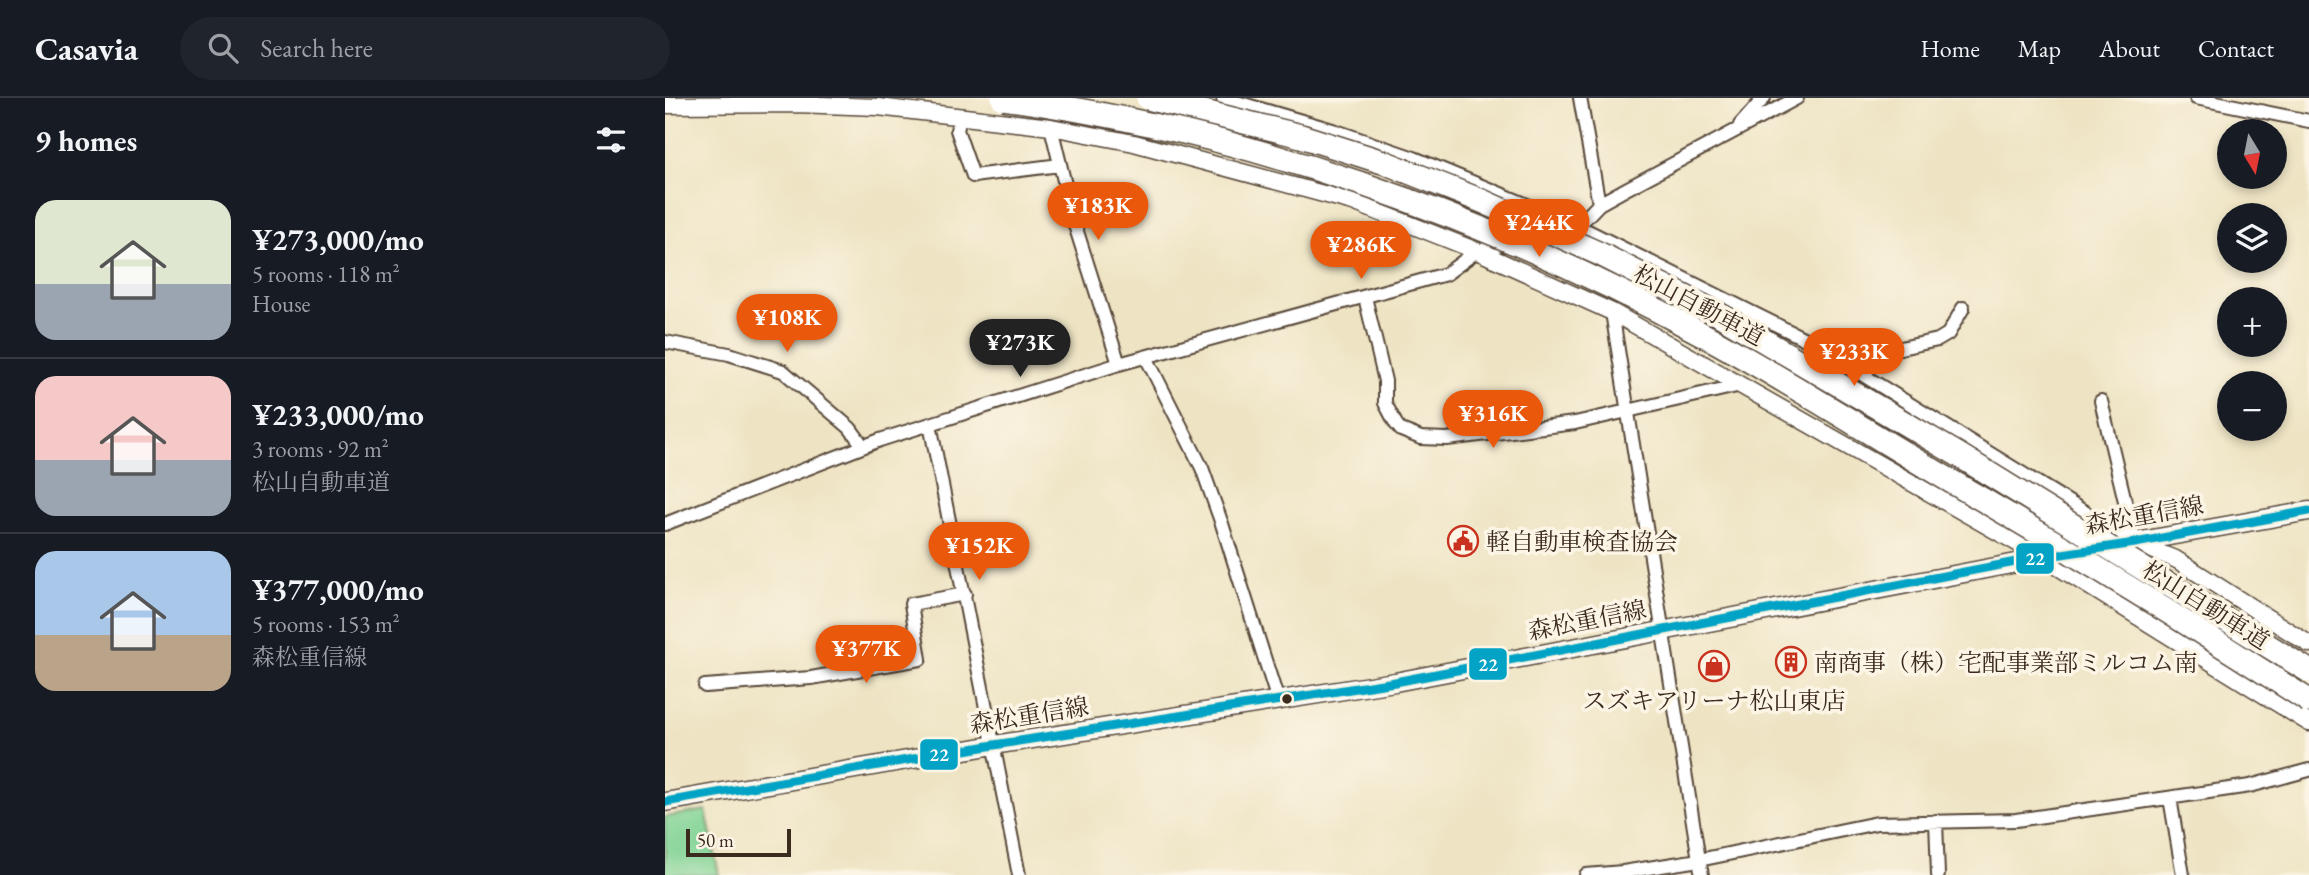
<!DOCTYPE html>
<html lang="en">
<head>
<meta charset="utf-8">
<style>
	:root { --surface:#171b24; --page:#20242c; --text:#f1f3f6; --muted:#9ea1a6; --line:#363941; --accent:#ea580c }
	body { margin:0; font-family:"EB Garamond","Noto Serif JP",serif; background:var(--page); color:var(--text); height:100vh; display:flex; flex-direction:column; font-size:26px; white-space:nowrap }
	* { box-sizing:border-box; margin:0 }
	p { font-size:23px; color:var(--muted) }
	.icon { flex:none; width:38px; height:38px; fill:none; stroke:currentColor; stroke-width:2; stroke-linecap:round; stroke-linejoin:round }
	.map { position:relative; flex:1; overflow:hidden }
	.side { display:flex; flex-direction:column; background:var(--surface); width:665px }
	.side>* { flex:none }
	.needle { width:46px; rotate:170deg }
	.controls { position:absolute; left:1552px; top:21px; display:grid; gap:14px }
	.controls a { display:grid; place-items:center; width:70px; height:70px; border-radius:50%; background:var(--surface); box-shadow:0 4px 10px #0003; font-size:35px }
	.scale { position:absolute; left:21px; bottom:18px; width:105px; box-sizing:border-box; padding-left:7px; border:4px solid #3b2a1e; border-top:0; font-size:19px; line-height:24px; white-space:nowrap; color:#3b2a1e; -webkit-text-stroke:5px #fcf5e5; paint-order:stroke }
	.price { position:absolute; translate:-50% -60px; padding:0 16px; border-radius:24px; background:var(--accent); color:#fff; font-size:23px; line-height:46px; filter:drop-shadow(0 2px 4px #0008) }
	.price::after { content:''; position:absolute; left:50%; top:42px; width:21px; height:16px; margin-left:-10px; background:inherit; clip-path:polygon(0 0,100% 0,50% 100%) }
	.price.selected { background:#222; color:#fff }
	ul { padding:0; list-style:none }
	li { display:flex; align-items:center; gap:21px; height:175px; padding:0 35px }
	li+li { border-top:2px solid var(--line) }
	li span { display:grid; place-items:center; flex:none; width:196px; height:140px; border-radius:21px; color:#555 }
	li>.icon { margin-inline-start:auto }
	span .icon { width:84px; height:84px; fill:#fffc; stroke-width:1 }
	li b { font-size:30px }
	h2 { display:flex; justify-content:space-between; align-items:center; height:84px; padding:0 35px; font-size:30px }
	header { display:flex; align-items:center; gap:42px; box-sizing:border-box; height:98px; padding:0 35px; background:var(--surface); border-bottom:2px solid var(--line) }
	header strong { font-size:33px }
	nav { display:flex; gap:38px; margin-inline-start:auto; font-size:24px }
	.search { width:490px; height:63px; background:var(--page); display:flex; align-items:center; gap:18px; box-sizing:border-box; padding:0 24px; border-radius:38px; color:var(--muted); font-size:26px }
	main { display:flex; flex:1; min-height:0 }
	.map>svg:first-child { display:block }
</style>
</head>
<body>
<header>
<strong>Casavia</strong>
<div class="search"><svg class="icon" aria-label="search" viewBox="0 0 24 24"><circle cx="10" cy="10" r="6"/><path d="M15 15l6 6"/></svg>Search here</div>
<nav><a>Home</a><a>Map</a><a>About</a><a>Contact</a></nav>
</header>
<main>
<section class="side">
<h2>9 homes<svg class="icon" aria-label="filters" viewBox="0 0 24 24"><path d="M4 7h16M4 17h16"/><circle cx="9" cy="7" r="2"/><circle cx="15" cy="17" r="2"/></svg></h2>
<ul>
<li><span style="background:linear-gradient(#dfe7d0 60%,#9aa5b1 0)"><svg class="icon" aria-label="home" viewBox="0 0 24 24"><path d="M3 11l9-7 9 7M6 9v11h12V9"/></svg></span><div><b>¥273,000/mo</b><p>5 rooms · 118 m²</p><p>House</p></div></li>
<li><span style="background:linear-gradient(#f6c9c9 60%,#9aa5b1 0)"><svg class="icon" aria-label="home" viewBox="0 0 24 24"><path d="M3 11l9-7 9 7M6 9v11h12V9"/></svg></span><div><b>¥233,000/mo</b><p>3 rooms · 92 m²</p><p>松山自動車道</p></div></li>
<li><span style="background:linear-gradient(#a9c7e8 60%,#b9a48a 0)"><svg class="icon" aria-label="home" viewBox="0 0 24 24"><path d="M3 11l9-7 9 7M6 9v11h12V9"/></svg></span><div><b>¥377,000/mo</b><p>5 rooms · 153 m²</p><p>森松重信線</p></div></li>
</ul>
</section>
<div class="map">
<svg width="1644" height="777" viewBox="0 0 1644 777">
	<rect width="100%" height="100%" fill="#fcf5e5"/>
	<filter id="ink" filterUnits="userSpaceOnUse"><feTurbulence type="fractalNoise" baseFrequency=".0143" numOctaves="2"/><feDisplacementMap in="SourceGraphic" scale="14" xChannelSelector="R" yChannelSelector="G"/><feConvolveMatrix kernelMatrix="1 2 1 2 8 2 1 2 1" color-interpolation-filters="sRGB"/></filter>
	<filter id="wash" filterUnits="userSpaceOnUse"><feTurbulence type="fractalNoise" baseFrequency=".00686" numOctaves="4" result="noise"/><feDisplacementMap in="SourceGraphic" scale="28" xChannelSelector="R" yChannelSelector="G"/><feGaussianBlur stdDeviation="1.57" result="paint"/><feColorMatrix in="noise" values="0 0 0 0 0 0 0 0 0 0 0 0 0 0 0 0 0 1.4 0 .05"/><feComposite in="paint" operator="in"/></filter>
	<g filter="url(#wash)">
		<rect width="100%" height="100%" fill="#eee4c4"/>
		<path fill="#80d395" stroke="#5e7e5a" stroke-width="2" d="M41,712L54,777H0V719Z"/>
	</g>
	<g filter="url(#ink)">
		<g fill="none" stroke-linecap="round" stroke-linejoin="round">
			<g stroke="#564637" stroke-width="16">
				<path id="minor" d="M558,0L671,33L749,60L913,128L1138,240L1470,445
					M915,0L934,106
					M1531,0L1644,23
					M296,17L292,32L308,78L395,67
					M1075,27L1099,0
					M386,29L409,124L454,266
					M700,199L720,283V305L731,326L736,332L756,340L782,341L910,325L1076,287
					M947,214L1034,762L1212,725L1351,722L1585,688L1644,672
					M0,244L64,256L118,273L185,330L198,348
					M481,259L537,370L557,426L613,603
					M1200,277L1210,260L1217,254L1273,242L1283,236L1298,210
					M1436,303L1470,445
					M265,326L354,777
					M0,426L215,342L454,266L781,176L812,153L913,128L934,106L961,91L1132,0
					M40,588L146,580L255,561L246,506L300,496
					M1505,700L1518,777
					M1271,723L1273,777
					M921,777L958,774L1034,762L1037,777"/>
			</g>
			<g stroke="#564637" stroke-width="19">
				<path id="tertiary" d="M0,7L130,6L213,9L386,29L469,45L688,104L812,153L947,214L1377,459L1644,625
					M1470,445L1512,462L1644,546"/>
			</g>
			<g stroke="#564637" stroke-width="21">
				<path id="secondary" d="M1437,450L1644,413
					M0,704L329,647L730,584L1409,454"/>
			</g>
			<use href="#minor" stroke="#fff" stroke-width="12"/>
			<use href="#tertiary" stroke="#fff" stroke-width="16"/>
			<use href="#secondary" stroke="#fff" stroke-width="18"/>
			<g stroke="#564637" stroke-width="26" stroke-linecap="butt">
				<path id="motorway-bridge" d="M338,0C584,34 821,118 1039,237C1120,281 1197,331 1277,378C1401,450 1523,525 1644,603
					M483,0L636,38L721,65L817,103L935,156L1050,214L1292,356L1644,573"/>
			</g>
			<use href="#motorway-bridge" stroke="#fff" stroke-width="23"/>
			<g stroke="#fcf5e5" stroke-width="14">
				<path id="bus-1" d="M0,704L329,647L730,584L1377,459L1470,445L1644,413"/>
			</g>
			<use href="#bus-1" stroke="#03a3c5" stroke-width="9"/>
		</g>
	</g>
	<defs>
		<g id="civic-ring" transform="scale(1.575)"><circle r="9.5" fill="#fcf5e5" stroke="#c8321e" stroke-width="1.5"/><path d="M-.6-6.5H3V-4.5H.6V-3L4-1V1h2V6H-6V1h2V-1L-.6-3ZM-1.2 2.5V6h2.4V2.5Z" fill="#c8321e"/></g>
		<g id="building-ring" transform="scale(1.575)"><circle r="9.5" fill="#fcf5e5" stroke="#c8321e" stroke-width="1.5"/><path d="M-4-6H4V6H1V3H-1V6H-4ZM-2.5-4.3h1.7v1.8h-1.7ZM.8-4.3h1.7v1.8H.8ZM-2.5-1h1.7V.8h-1.7ZM.8-1h1.7V.8H.8Z" fill="#c8321e"/></g>
		<g id="shop-ring" transform="scale(1.575)"><circle r="9.5" fill="#fcf5e5" stroke="#c8321e" stroke-width="1.5"/><path d="M-5-2.5h2.3a2.7 3.5 0 0 1 5.4 0H5L5.5 6h-11ZM-1.5-2.5h3a1.5 2.3 0 0 0-3 0Z" fill="#c8321e"/></g>
	</defs>
	<g fill-rule="evenodd">
		<use href="#civic-ring" x="798" y="443"/>
		<use href="#building-ring" x="1126" y="564"/>
		<use href="#shop-ring" x="1049" y="568"/>
	</g>
	<circle fill="#3b2a1e" stroke="#fcf5e5" stroke-width="2.5" cx="622" cy="601" r="6"/>
	<g text-anchor="middle" dominant-baseline="central" stroke-width="7" stroke-linejoin="round" paint-order="stroke">
		<g font-size="24" fill="#3b2a1e" stroke="#fcf5e5">
			<text transform="translate(1034 207) rotate(28)">松山自動車道</text>
			<text transform="translate(1479 417) rotate(-10)">森松重信線</text>
			<text transform="translate(1541 507) rotate(32)">松山自動車道</text>
			<text transform="translate(922 522) rotate(-11)">森松重信線</text>
			<text transform="translate(364 617) rotate(-9)">森松重信線</text>
		</g>
		<g font-size="24" fill="#3b2a1e" stroke="#fcf5e5" text-anchor="start">
			<text x="821" y="443">軽自動車検査協会</text>
			<text x="1149" y="564">南商事（株）宅配事業部ミルコム南</text>
			<text x="1049" y="602" text-anchor="middle">スズキアリーナ松山東店</text>
		</g>
	</g>
	<g stroke="#fcf5e5" stroke-width="2.5">
		<rect x="1350" y="444" width="40" height="33" rx="7" fill="#03a3c5"/>
		<rect x="803" y="549" width="40" height="34" rx="7" fill="#03a3c5"/>
		<rect x="254" y="640" width="40" height="33" rx="7" fill="#03a3c5"/>
	</g>
	<g font-size="19" text-anchor="middle" font-weight="bold" fill="#fff">
		<text x="1370" y="467">22</text>
		<text x="823" y="573">22</text>
		<text x="274" y="663">22</text>
	</g>
</svg>
<div class="controls">
<a><svg class="needle" viewBox="-14 -14 28 28"><path d="M0-13l5 13h-10z" fill="#e53935"/><path d="M0 13l5-13h-10z" fill="#9ea1a6"/></svg></a>
<a><svg class="icon" aria-label="layers" viewBox="0 0 24 24"><path d="M12 4l9 5-9 5-9-5zM3 14l9 5 9-5"/></svg></a>
<a>+</a>
<a>−</a>
</div>
<div class="scale">50 m</div>
<b class="price" style="left:433px;top:144px">¥183K</b>
<b class="price" style="left:874px;top:161px">¥244K</b>
<b class="price" style="left:696px;top:183px">¥286K</b>
<b class="price" style="left:122px;top:256px">¥108K</b>
<b class="price selected" style="left:355px;top:281px">¥273K</b>
<b class="price" style="left:1189px;top:290px">¥233K</b>
<b class="price" style="left:828px;top:352px">¥316K</b>
<b class="price" style="left:314px;top:484px">¥152K</b>
<b class="price" style="left:201px;top:587px">¥377K</b>
</div>
</main>
</body>
</html>
